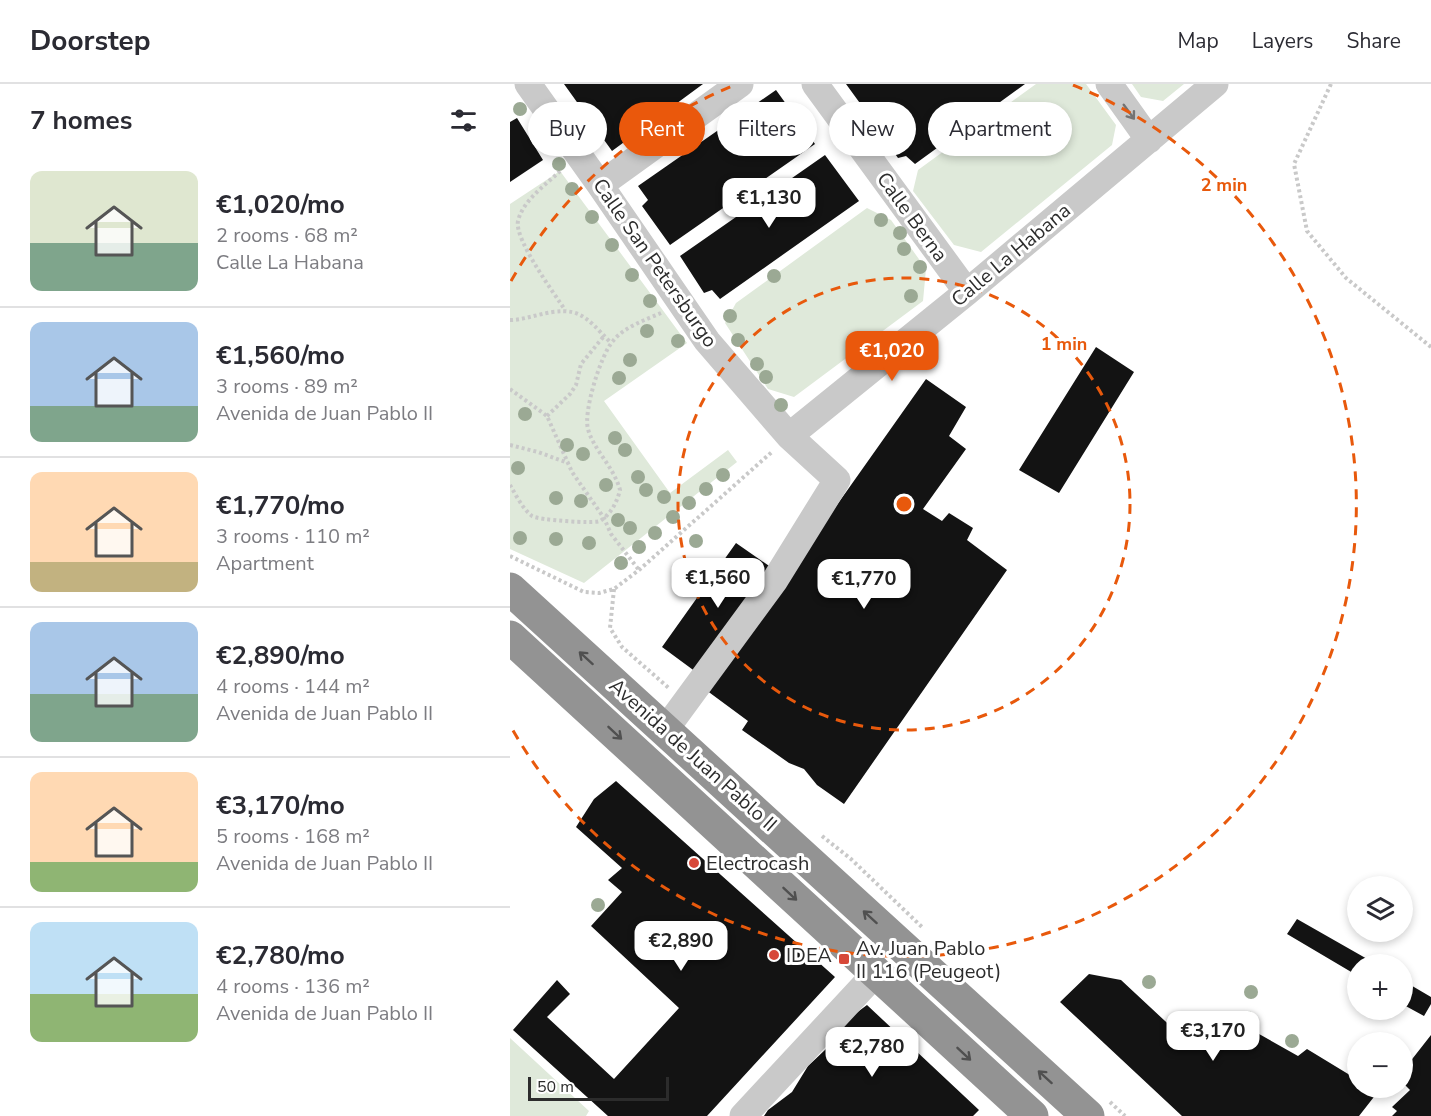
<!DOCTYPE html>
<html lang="en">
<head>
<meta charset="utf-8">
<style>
	:root { --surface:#fff; --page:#f7f7f7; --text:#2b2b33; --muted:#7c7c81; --line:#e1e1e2; --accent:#ea580c }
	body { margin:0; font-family:"Nunito Sans",sans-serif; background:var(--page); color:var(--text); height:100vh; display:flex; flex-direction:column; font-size:22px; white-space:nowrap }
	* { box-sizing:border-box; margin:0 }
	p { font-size:20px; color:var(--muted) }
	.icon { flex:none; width:33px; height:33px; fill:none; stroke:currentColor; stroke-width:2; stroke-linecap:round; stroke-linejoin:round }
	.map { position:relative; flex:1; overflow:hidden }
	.drawer { display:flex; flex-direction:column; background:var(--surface); width:510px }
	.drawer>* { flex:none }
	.hud { position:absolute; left:18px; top:18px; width:570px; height:54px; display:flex; gap:12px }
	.tools { position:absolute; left:837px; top:792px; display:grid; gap:12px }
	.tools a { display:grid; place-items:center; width:66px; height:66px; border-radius:50%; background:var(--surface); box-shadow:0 3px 9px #0003; font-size:30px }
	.scale { position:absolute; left:18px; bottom:15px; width:141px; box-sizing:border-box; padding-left:6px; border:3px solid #2c2c2c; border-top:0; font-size:16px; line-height:21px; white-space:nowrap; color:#2c2c2c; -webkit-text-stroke:4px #fff; paint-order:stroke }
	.price { position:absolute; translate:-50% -51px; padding:0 14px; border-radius:12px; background:#fff; color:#222; font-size:20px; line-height:39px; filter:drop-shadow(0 2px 3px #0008) }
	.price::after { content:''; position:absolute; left:50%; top:36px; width:18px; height:14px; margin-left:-9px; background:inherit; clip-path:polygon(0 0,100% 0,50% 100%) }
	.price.active { background:var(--accent); color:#fff }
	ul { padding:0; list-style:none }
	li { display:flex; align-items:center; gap:18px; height:150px; padding:0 30px }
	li+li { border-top:2px solid var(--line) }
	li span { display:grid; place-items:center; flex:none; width:168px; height:120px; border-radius:12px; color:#555 }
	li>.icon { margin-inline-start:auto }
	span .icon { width:72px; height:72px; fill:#fffc; stroke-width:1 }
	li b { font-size:26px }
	h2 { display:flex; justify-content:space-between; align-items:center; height:72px; padding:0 30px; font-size:26px }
	.pill { padding:0 21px; border-radius:27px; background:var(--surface); box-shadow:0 3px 9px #0003; font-size:21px; line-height:54px }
	.pill.active { background:var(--accent); color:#fff }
	header { display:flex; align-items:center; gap:36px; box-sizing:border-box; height:84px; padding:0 30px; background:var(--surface); border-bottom:2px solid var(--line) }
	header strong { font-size:28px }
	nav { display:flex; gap:33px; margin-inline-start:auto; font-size:21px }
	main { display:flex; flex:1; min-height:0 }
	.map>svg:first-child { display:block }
</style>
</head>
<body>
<header>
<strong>Doorstep</strong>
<nav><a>Map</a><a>Layers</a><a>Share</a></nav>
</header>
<main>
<section class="drawer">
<h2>7 homes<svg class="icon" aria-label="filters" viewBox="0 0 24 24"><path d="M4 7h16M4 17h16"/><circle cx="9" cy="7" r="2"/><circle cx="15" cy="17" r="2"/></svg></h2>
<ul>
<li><span style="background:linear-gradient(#dfe7d0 60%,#7fa58c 0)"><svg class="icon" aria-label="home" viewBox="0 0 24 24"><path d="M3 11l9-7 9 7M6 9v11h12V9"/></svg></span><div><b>€1,020/mo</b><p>2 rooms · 68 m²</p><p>Calle La Habana</p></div></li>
<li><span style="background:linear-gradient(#a9c7e8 70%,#7fa58c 0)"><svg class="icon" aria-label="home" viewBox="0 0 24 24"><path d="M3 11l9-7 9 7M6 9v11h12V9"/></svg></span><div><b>€1,560/mo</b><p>3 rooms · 89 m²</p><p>Avenida de Juan Pablo II</p></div></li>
<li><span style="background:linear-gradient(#ffd9b3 75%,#c2b280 0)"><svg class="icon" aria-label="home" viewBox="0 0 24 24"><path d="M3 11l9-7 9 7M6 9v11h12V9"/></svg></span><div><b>€1,770/mo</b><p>3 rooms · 110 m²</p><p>Apartment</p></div></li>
<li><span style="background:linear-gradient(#a9c7e8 60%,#7fa58c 0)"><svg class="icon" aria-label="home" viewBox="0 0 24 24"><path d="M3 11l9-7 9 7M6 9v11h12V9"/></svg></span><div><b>€2,890/mo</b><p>4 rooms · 144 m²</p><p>Avenida de Juan Pablo II</p></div></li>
<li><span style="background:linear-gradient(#ffd9b3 75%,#8fb573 0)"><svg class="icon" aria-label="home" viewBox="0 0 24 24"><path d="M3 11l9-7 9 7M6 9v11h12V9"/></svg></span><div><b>€3,170/mo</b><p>5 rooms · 168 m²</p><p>Avenida de Juan Pablo II</p></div></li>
<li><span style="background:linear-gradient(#bfe0f5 60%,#8fb573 0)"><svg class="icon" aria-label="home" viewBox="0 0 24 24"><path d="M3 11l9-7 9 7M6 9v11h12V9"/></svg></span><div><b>€2,780/mo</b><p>4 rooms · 136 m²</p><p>Avenida de Juan Pablo II</p></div></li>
</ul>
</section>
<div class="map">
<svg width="921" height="1032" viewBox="0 0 921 1032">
	<rect width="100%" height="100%" fill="#fff"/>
	<path fill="#dfe9da" d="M526,0H576L606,41L602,61L471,168L444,161L403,107L408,86Z
		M622,0H674L653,17L631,13Z
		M50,87L177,259L94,317L160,409L218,366L227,378L74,499L0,465V120Z
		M357,124L381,136L416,185L413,217L284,313L258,305L215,239L226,219Z
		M0,954L79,1027L76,1032H0Z"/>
	<path fill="#131313" d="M54,0H193L102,67Z
		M336,0H515L405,80L396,72L388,74L360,34L363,24L359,18L352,22Z
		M266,6L305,60L160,161L132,122L138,116L128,102Z
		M7,34L33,76L0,98V38Z
		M315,71L349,117L210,215L202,206L194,209L170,172Z
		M586,263L624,288L549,409L509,386Z
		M416,295L456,323L439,352L456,365L413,425L432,437L439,429L463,444L457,456L497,486L334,720L307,701L294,685L279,679L232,646L238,637L196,606Z
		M226,459L265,486L190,591L152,563Z
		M106,697L325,893L197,1032H98L3,946L47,896L60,910L37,933L104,995L169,924L81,842L112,808L98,796L112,784L66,743L84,715Z
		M787,835L866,880H848V892L777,850Z
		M579,890L611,896L684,964L717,932L788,972L797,965L848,996V1004H859L867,1009L849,1032H672L550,918Z
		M892,896L921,913V920L914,932L892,920Z
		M357,921L469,1026L463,1032H254L258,1026L282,1008L298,982L316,965L330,941Z
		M921,951V1032H882L887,1027L882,1023L900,1006L892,998V988Z"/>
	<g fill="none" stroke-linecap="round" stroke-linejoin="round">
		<path stroke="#c9c9c9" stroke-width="4" stroke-dasharray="3 3" stroke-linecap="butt" d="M821,0L784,80L797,147L836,194L921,263
			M50,87C36,101 13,116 8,137C4,155 44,209 55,226
			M0,236C10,236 19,233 28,231C69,221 74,231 101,259
			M0,305L37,332L62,388L94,434L101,450L129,486
			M37,332L60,310L66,301L71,280L94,252
			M0,361L28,368L58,379
			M0,401C6,411 12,424 22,432C27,436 85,440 90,437C101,430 107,418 110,406C104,383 83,365 78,345C73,328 91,270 103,257C114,243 135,236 151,229
			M0,472L74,508L89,509L104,505L129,486L263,367
			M104,505L100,544L112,563L160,605
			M312,752L341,775L413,844
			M600,1018L615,1032"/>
		<path stroke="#c9c9c9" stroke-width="27" d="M18,0L90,101L197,257L279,352L327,396L265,496L155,646
			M305,0L457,208
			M599,0L639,56
			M90,101L230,0
			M279,352L457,208L705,0
			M233,1032L366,889"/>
		<path stroke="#939393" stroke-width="33" d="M0,505L578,1032
			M0,553L522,1032"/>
	</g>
	<g fill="#9ba994">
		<circle cx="10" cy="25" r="7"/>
		<circle cx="29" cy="55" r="7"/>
		<circle cx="49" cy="80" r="7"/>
		<circle cx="62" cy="105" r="7"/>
		<circle cx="82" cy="133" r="7"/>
		<circle cx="371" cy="136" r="7"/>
		<circle cx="390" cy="149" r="7"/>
		<circle cx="102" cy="161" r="7"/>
		<circle cx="394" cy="165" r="7"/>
		<circle cx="410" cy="183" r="7"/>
		<circle cx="122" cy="191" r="7"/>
		<circle cx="264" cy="192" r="7"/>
		<circle cx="401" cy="212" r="7"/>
		<circle cx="140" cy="217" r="7"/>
		<circle cx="220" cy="232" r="7"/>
		<circle cx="137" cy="247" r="7"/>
		<circle cx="228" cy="256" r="7"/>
		<circle cx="168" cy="257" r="7"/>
		<circle cx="120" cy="276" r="7"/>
		<circle cx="247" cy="280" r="7"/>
		<circle cx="256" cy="293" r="7"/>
		<circle cx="109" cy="294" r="7"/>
		<circle cx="271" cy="321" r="7"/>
		<circle cx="15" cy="330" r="7"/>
		<circle cx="105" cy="354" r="7"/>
		<circle cx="57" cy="361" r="7"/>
		<circle cx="115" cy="366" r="7"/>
		<circle cx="73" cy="370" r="7"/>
		<circle cx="8" cy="384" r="7"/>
		<circle cx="213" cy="391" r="7"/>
		<circle cx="128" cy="393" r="7"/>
		<circle cx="96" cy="401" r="7"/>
		<circle cx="196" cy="405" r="7"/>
		<circle cx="136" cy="406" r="7"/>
		<circle cx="154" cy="413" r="7"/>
		<circle cx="46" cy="414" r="7"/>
		<circle cx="71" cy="417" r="7"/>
		<circle cx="179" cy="419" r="7"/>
		<circle cx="163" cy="433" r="7"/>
		<circle cx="108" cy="436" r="7"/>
		<circle cx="120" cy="444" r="7"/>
		<circle cx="145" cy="449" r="7"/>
		<circle cx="10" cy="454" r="7"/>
		<circle cx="46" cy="455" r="7"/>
		<circle cx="186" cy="457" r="7"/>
		<circle cx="79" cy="459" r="7"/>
		<circle cx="129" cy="463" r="7"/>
		<circle cx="111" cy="479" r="7"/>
		<circle cx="88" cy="821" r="7"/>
		<circle cx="639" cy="898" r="7"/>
		<circle cx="741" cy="908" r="7"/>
		<circle cx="738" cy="934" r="7"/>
		<circle cx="782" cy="957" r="7"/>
	</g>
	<defs><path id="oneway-shaft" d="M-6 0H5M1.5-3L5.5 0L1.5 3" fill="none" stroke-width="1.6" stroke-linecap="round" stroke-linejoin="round" transform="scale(1.5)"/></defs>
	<use stroke="#737373" href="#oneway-shaft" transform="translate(619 28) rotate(54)"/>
	<g stroke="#505050">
		<use href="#oneway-shaft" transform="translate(76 574) rotate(-138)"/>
		<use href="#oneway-shaft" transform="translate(105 649) rotate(43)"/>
		<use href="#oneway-shaft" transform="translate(280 810) rotate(43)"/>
		<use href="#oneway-shaft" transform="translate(360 833) rotate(-138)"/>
		<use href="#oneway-shaft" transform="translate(454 970) rotate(43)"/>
		<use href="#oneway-shaft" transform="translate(535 993) rotate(-138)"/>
	</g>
	<g fill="none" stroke="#e8590c" stroke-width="3" stroke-dasharray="10 8">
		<circle cx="394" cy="420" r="226"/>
		<path d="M1 197A452 452 0 0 1 225 1M563 1A452 452 0 1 1 1 643"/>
	</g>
	<g fill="#d74839" stroke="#fff" stroke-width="2">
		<circle cx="184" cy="779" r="6"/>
		<circle cx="264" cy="871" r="6"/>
		<rect x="328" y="869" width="12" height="12" rx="3"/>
	</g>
	<g text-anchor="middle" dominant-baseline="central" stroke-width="6" stroke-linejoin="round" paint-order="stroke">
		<g font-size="20" fill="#2c2c2c" stroke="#fff">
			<text transform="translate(402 133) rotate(54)">Calle Berna</text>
			<text transform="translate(501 171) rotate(-40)">Calle La Habana</text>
			<text transform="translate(145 179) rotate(55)">Calle San Petersburgo</text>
			<text transform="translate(183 671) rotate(42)">Avenida de Juan Pablo II</text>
		</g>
		<g font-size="20" fill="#2c2c2c" stroke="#fff" text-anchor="start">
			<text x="196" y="779">Electrocash</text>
			<text x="346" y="864">Av. Juan Pablo<tspan x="346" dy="23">II 116 (Peugeot)</tspan></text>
			<text x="276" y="871">IDEA</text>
		</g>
	</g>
	<circle cx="394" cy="420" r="9" fill="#e8590c" stroke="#fff" stroke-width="3"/>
	<g font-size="18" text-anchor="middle" font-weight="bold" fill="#e8590c" stroke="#fff" stroke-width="6" stroke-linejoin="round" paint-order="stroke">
		<text x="714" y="107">2 min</text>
		<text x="554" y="266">1 min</text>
	</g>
</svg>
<div class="tools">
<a><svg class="icon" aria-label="layers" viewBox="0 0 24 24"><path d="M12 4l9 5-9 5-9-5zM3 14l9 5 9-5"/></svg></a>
<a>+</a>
<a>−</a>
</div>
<div class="scale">50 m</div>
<b class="price" style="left:259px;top:145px">€1,130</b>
<b class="price active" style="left:382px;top:298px">€1,020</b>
<b class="price" style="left:208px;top:525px">€1,560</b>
<b class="price" style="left:354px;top:526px">€1,770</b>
<b class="price" style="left:171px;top:888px">€2,890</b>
<b class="price" style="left:703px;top:978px">€3,170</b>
<b class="price" style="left:362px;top:994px">€2,780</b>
<div class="hud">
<a class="pill">Buy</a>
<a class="pill active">Rent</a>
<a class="pill">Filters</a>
<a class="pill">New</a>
<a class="pill">Apartment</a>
</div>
</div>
</main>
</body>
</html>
